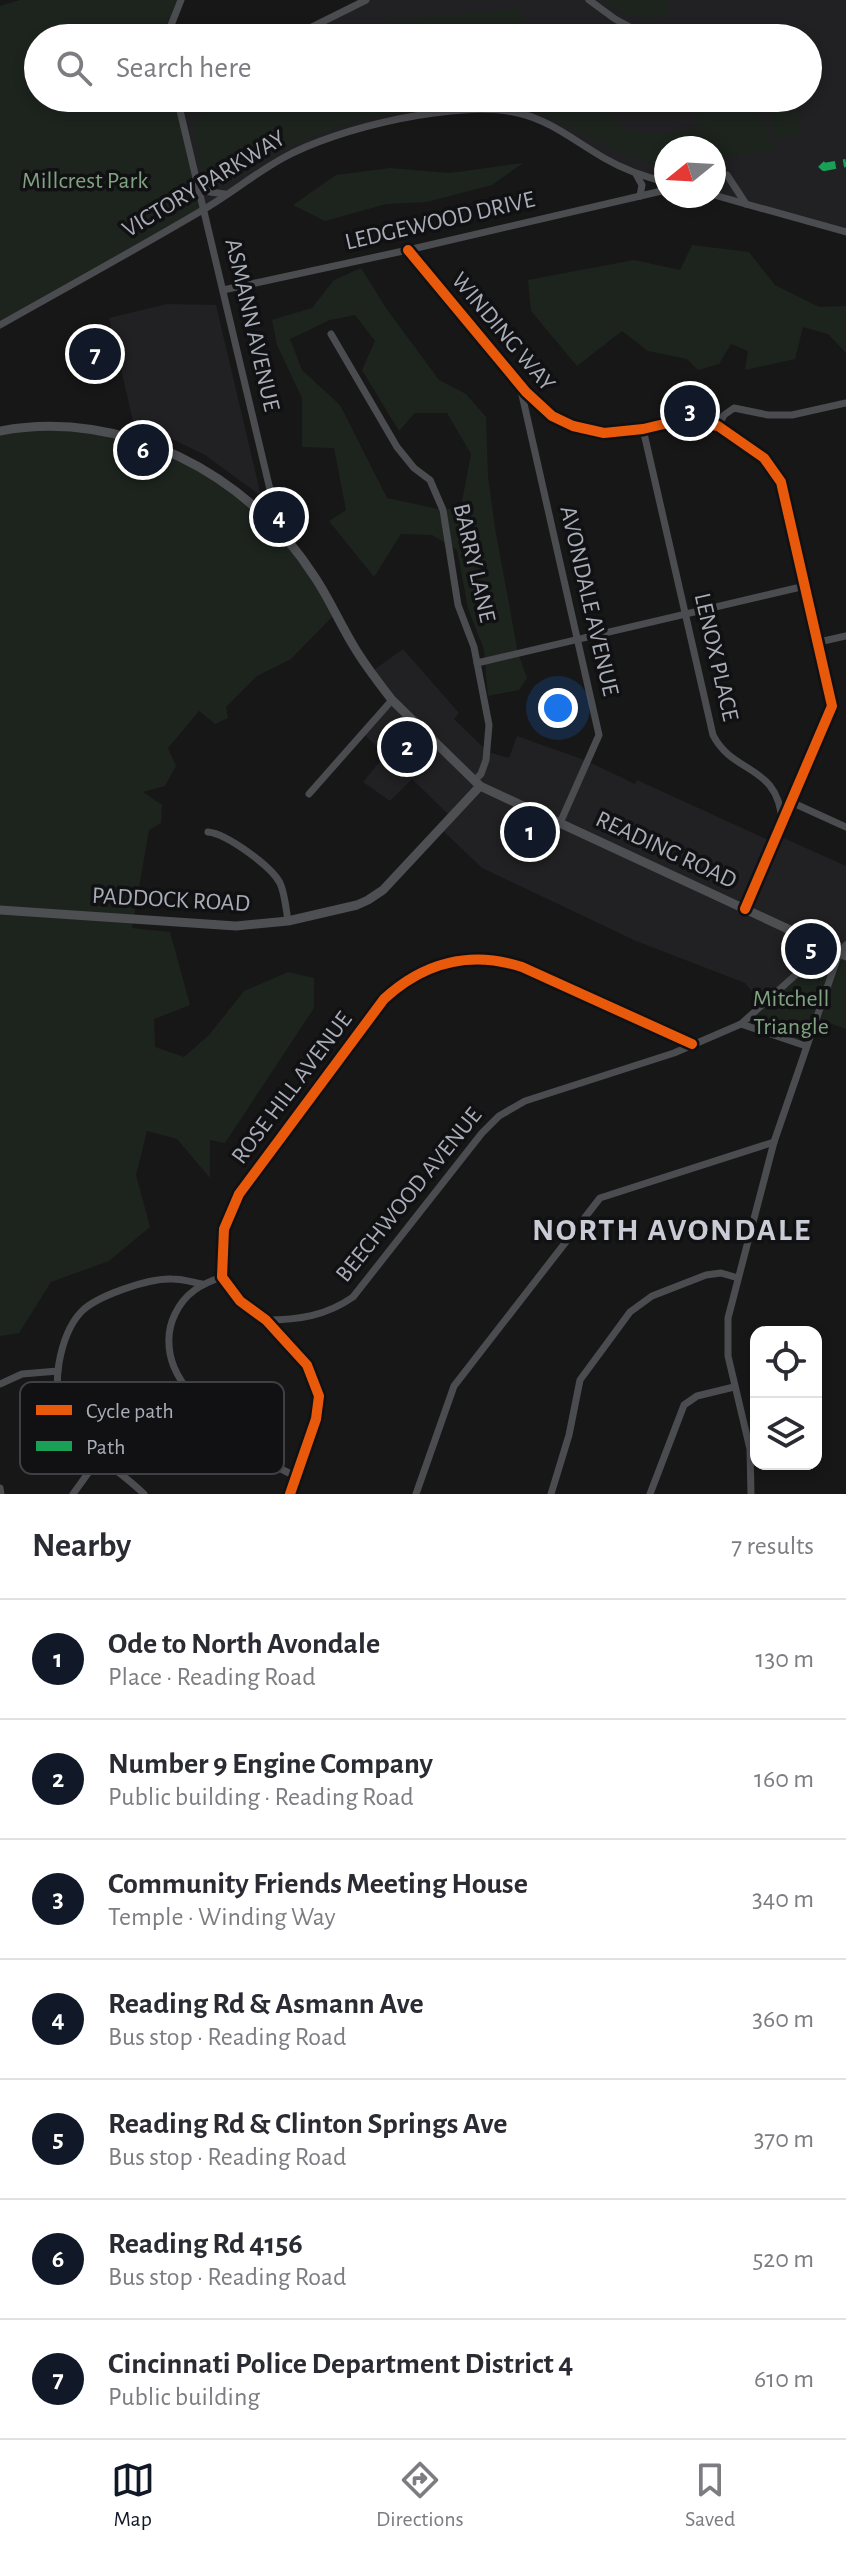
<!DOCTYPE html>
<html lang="en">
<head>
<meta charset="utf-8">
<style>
  body { margin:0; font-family:"Alegreya Sans",sans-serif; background:#f7f7f7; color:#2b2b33 }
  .controls { position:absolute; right:24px; bottom:24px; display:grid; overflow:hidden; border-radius:16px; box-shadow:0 4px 12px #0003 }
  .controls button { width:72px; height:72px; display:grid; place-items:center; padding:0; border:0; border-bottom:2px solid #e1e1e2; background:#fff; color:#2b2b33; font:40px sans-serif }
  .compass { position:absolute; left:654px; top:136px; width:72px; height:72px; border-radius:50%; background:#fff; box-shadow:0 4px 12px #0003; rotate:252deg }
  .you { position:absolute; left:558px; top:708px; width:28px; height:28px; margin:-20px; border:6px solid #fff; border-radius:50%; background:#1a73e8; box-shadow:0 0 0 12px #1a73e833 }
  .badge { display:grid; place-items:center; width:52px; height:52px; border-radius:50%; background:#111827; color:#fff; font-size:26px; font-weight:700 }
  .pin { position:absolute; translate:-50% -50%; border:4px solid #fff; box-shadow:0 2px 8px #0006 }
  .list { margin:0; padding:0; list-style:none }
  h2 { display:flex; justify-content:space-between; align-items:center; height:104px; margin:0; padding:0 32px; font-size:34px }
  h2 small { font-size:26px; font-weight:400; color:#7c7c81 }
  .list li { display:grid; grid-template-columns:52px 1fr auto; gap:24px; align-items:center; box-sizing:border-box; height:120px; padding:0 32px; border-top:2px solid #e1e1e2 }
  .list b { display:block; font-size:30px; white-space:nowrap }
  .list p { margin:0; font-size:26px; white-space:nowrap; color:#7c7c81 }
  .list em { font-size:26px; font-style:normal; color:#7c7c81 }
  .icon { flex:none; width:44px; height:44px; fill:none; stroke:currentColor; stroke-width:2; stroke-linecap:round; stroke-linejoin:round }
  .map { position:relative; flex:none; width:846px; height:1494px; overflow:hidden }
  .search { position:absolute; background:#fff; box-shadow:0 4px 12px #0003; left:24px; right:24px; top:24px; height:88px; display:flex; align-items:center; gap:20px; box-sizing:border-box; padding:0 28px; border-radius:44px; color:#7c7c81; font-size:30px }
  .sheet { height:944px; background:#fff }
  nav { display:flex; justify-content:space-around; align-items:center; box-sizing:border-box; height:112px; border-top:2px solid #e1e1e2; background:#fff; font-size:22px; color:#7c7c81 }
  nav a { display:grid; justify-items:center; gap:4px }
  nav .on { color:#111827 }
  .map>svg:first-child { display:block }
  .built { fill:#212123 }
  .green { fill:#1d241e; fill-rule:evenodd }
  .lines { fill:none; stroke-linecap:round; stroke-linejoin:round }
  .minor { stroke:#4b4c50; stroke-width:7 }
  .major { stroke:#4d4f52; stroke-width:9 }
  .quiet { stroke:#1a9f57; stroke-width:8; stroke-dasharray:16 8; stroke-linecap:butt }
  .cycleway-casing { stroke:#111113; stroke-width:15 }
  .cycleway { stroke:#e8590c; stroke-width:10 }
  .labels { text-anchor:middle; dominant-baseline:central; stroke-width:7; stroke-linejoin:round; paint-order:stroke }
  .park-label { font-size:24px; fill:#7fa381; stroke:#111113 }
  .street-label { font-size:24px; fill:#a8adb8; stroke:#111113 }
  .district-label { font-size:32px; font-weight:bold; letter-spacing:2px; fill:#c9ccd4; stroke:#111113 }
  .key { fill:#111113; stroke:#3e4045; stroke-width:2 }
  .key-label { font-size:22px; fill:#a8adb8 }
</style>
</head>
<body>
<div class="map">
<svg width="846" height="1494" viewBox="0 0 846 1494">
  <rect width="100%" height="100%" fill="#171717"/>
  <g class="built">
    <path d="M366 0H846V232L714 195V148H666V182L643 175 545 122 519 113H431L353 131 300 149 204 210 178 106 192 98H808V38H290Z"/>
    <path d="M167 304 216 305 261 496 205 455 164 435 134 425 109 318Z"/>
    <path d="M403 649 459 713 454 719 488 752 509 758 517 736 587 761 635 784 637 780 773 842 777 835 846 866V956L762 1004 745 983 636 941 482 868 440 828 450 816 412 779 390 801 363 782 385 755 363 733 392 700 371 672Z"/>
  </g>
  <g class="green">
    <path d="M20 0H181L166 38H38V98H177L204 210 0 325V6Z"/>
    <path d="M600 0H668L667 15C645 21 617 15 600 0Z"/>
    <path d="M520 8 525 22 522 25 493 28 490 26 487 29H456L452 32 424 35 421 33C413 38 395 40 387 36L385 24 388 21 416 18 420 21 422 18 451 14 454 17 457 14 486 11 489 14 492 11Z"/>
    <path d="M220 98H581L631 132 663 134 697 129 696 103 710 98H738L746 106 745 98H770L747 106 766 125 774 152 714 157V148H666V168L623 154 513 99 451 100 358 121 291 144 246 163 219 188 204 179 192 125Z"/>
    <path d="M797 104 794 110 800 121 798 135 776 140 769 112Z"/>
    <path d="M523 163 492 185 427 202 386 204 325 221 293 205 336 175 390 168 450 173Z"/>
    <path d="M692 245 749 252 775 285 819 307 846 306V353L828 334 803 327 795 359 745 370 748 351 731 344 719 364 698 370 687 359 648 351 622 331 577 366 531 311 528 280 634 260 680 270Z"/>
    <path d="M361 268 386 308 439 380 466 394 486 417 488 476 495 528 518 653 527 678 519 690 488 696 484 650 468 608 457 550 432 535 401 534 374 577 329 521 346 510 334 448 302 447V398L277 345 272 320 312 308 334 280ZM355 315 375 341 362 370 399 431 415 413H447L471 454 461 507 443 510 387 498 340 405 302 370 290 339 330 320Z"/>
    <path d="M25 428 107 433 173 453 268 518 336 613 291 659 257 676 226 707 228 718 215 724 199 711 168 748 176 766 165 786 143 792 162 805 161 823 149 830 132 928 170 932 190 1005 154 1019 155 1047 184 1057 209 1035 244 991 288 972 314 978V1008L225 1143 210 1140V1178L177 1139 147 1131 136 1175 150 1227 109 1261 51 1282 19 1333 0 1336V431Z"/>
    <path d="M839 953 846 956V1029L816 1018 806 1046 741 1024 810 962Z"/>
  </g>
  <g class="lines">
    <g class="minor">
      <path d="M589 0 615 19 641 33 690 38"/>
      <path d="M166 38 181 0"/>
      <path d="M290 38 366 0"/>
      <path d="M177 98 272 498V509L268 518"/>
      <path d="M178 106 192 98"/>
      <path d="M636 174 642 185 640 196"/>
      <path d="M727 175 746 204"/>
      <path d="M197 182 210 192 225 194"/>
      <path d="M714 195 846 232"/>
      <path d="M408 250 526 392 552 416 573 426 604 433 643 429 681 420 718 426 764 458 781 482 832 706 745 909"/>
      <path d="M223 290 408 250 666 190"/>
      <path d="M0 325C67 287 135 250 201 211 229 195 254 174 283 158 336 128 459 99 518 113 550 120 576 142 604 158 623 169 645 177 666 182"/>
      <path d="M331 334 397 447 414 468 430 480 443 510 458 605 474 647 489 725 486 760 481 774 475 780"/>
      <path d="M520 386 599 735 560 823"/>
      <path d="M718 426 724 415 734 408 768 415H792L846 403"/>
      <path d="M643 429 713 735C733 775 779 764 782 822"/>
      <path d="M819 642 846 636"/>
      <path d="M477 663 805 586"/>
      <path d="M309 794 392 700"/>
      <path d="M791 802 846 827"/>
      <path d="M208 832C227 834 271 866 280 883 285 894 286 909 288 921"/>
      <path d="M741 1024 810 962"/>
      <path d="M222 1277C201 1284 185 1293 175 1314 167 1330 167 1350 174 1367 189 1404 259 1462 296 1476"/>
      <path d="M266 1320C298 1320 326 1316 353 1297L482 1133 499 1116 525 1101 674 1053 741 1024 806 1046"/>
      <path d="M0 1384 22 1374 58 1371"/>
      <path d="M0 1488 1 1494"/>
      <path d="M73 1494 99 1458"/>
      <path d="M144 1494C118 1468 82 1451 65 1417 57 1401 56 1381 59 1363 62 1346 69 1325 81 1312 96 1296 149 1278 172 1279 182 1279 192 1282 202 1284"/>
      <path d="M290 1494 316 1419 319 1396 307 1365 266 1320 240 1301 222 1277 224 1229 239 1194 384 999C423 963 470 950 522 967L692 1044"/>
      <path d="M416 1494 454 1386 600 1198 774 1142"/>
      <path d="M551 1494 569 1435 580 1380 630 1312 652 1296 706 1275 721 1273 738 1278"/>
      <path d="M650 1494 684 1405 697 1396 734 1387"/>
      <path d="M751 1494 750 1449 728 1356V1318L774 1142 839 953 846 945"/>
    </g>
    <g class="major">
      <path d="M0 431C123 408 248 473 314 576 329 598 339 622 353 645 364 664 378 682 392 700L480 786 846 956"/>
      <path d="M0 910 236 926 288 921 357 905 368 900 383 890 480 786"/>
    </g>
    <path class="quiet" d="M821 164 824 167 846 163"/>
    <defs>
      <g id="cycleway">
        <path d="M408 250 526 392 552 416 573 426 604 433 643 429 681 420 718 426 764 458 781 482 832 706 745 909"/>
        <path d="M290 1494 316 1419 319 1396 307 1365 266 1320 240 1301 222 1277 224 1229 239 1194 384 999C423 963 470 950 522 967L692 1044"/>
      </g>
    </defs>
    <use href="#cycleway" class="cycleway-casing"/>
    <use href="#cycleway" class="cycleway"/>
  </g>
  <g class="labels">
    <g class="park-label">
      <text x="85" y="181">Millcrest Park</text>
      <text x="791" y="999">Mitchell<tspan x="791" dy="28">Triangle</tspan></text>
    </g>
    <g class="street-label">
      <text transform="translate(204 184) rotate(-31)">VICTORY PARKWAY</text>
      <text transform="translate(440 221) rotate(-13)">LEDGEWOOD DRIVE</text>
      <text transform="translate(252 325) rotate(77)">ASMANN AVENUE</text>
      <text transform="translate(503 332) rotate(50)">WINDING WAY</text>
      <text transform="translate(474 563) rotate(77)">BARRY LANE</text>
      <text transform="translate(589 601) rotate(77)">AVONDALE AVENUE</text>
      <text transform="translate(716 657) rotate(77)">LENOX PLACE</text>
      <text transform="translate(666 850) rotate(25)">READING ROAD</text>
      <text transform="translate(171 900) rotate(3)">PADDOCK ROAD</text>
      <text transform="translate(292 1088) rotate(-53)">ROSE HILL AVENUE</text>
      <text transform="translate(409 1195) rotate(-51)">BEECHWOOD AVENUE</text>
    </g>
    <g class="district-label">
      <text x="672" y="1230">NORTH AVONDALE</text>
    </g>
  </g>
  <rect x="20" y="1382" width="264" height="92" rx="12" class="key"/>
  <rect x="36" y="1405" width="36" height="10" fill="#e8590c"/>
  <rect x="36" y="1441" width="36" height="10" fill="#1a9f57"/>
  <g class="key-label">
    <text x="86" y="1418">Cycle path</text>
    <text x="86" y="1454">Path</text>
  </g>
</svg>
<div class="controls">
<button><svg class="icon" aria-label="locate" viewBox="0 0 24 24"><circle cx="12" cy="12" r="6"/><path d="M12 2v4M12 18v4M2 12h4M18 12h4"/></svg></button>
<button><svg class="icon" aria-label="layers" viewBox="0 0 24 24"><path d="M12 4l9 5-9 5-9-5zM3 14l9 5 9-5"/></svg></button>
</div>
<svg class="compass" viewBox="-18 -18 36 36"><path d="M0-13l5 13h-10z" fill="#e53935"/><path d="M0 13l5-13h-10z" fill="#7c7c81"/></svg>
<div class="you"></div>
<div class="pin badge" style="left:530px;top:832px">1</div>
<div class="pin badge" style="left:407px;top:747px">2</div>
<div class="pin badge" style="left:690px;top:411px">3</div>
<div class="pin badge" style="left:279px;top:517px">4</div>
<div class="pin badge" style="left:811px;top:949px">5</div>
<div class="pin badge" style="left:143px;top:450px">6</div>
<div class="pin badge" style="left:95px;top:354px">7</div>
<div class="search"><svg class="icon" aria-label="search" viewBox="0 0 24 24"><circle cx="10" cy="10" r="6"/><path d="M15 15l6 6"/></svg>Search here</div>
</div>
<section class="sheet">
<h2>Nearby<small>7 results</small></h2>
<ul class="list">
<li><span class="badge">1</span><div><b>Ode to North Avondale</b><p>Place · Reading Road</p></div><em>130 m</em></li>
<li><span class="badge">2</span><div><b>Number 9 Engine Company</b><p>Public building · Reading Road</p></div><em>160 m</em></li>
<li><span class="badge">3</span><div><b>Community Friends Meeting House</b><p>Temple · Winding Way</p></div><em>340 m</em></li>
<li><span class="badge">4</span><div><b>Reading Rd &amp; Asmann Ave</b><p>Bus stop · Reading Road</p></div><em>360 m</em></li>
<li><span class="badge">5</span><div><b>Reading Rd &amp; Clinton Springs Ave</b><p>Bus stop · Reading Road</p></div><em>370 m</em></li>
<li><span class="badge">6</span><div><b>Reading Rd 4156</b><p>Bus stop · Reading Road</p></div><em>520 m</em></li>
<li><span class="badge">7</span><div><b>Cincinnati Police Department District 4</b><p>Public building</p></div><em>610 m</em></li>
</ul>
</section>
<nav>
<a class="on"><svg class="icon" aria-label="map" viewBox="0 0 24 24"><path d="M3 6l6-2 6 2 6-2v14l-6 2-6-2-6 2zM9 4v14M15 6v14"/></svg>Map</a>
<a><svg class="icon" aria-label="directions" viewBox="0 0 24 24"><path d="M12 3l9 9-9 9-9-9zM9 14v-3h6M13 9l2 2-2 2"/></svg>Directions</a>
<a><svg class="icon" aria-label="saved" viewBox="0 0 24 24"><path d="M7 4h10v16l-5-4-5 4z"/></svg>Saved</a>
</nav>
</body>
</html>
